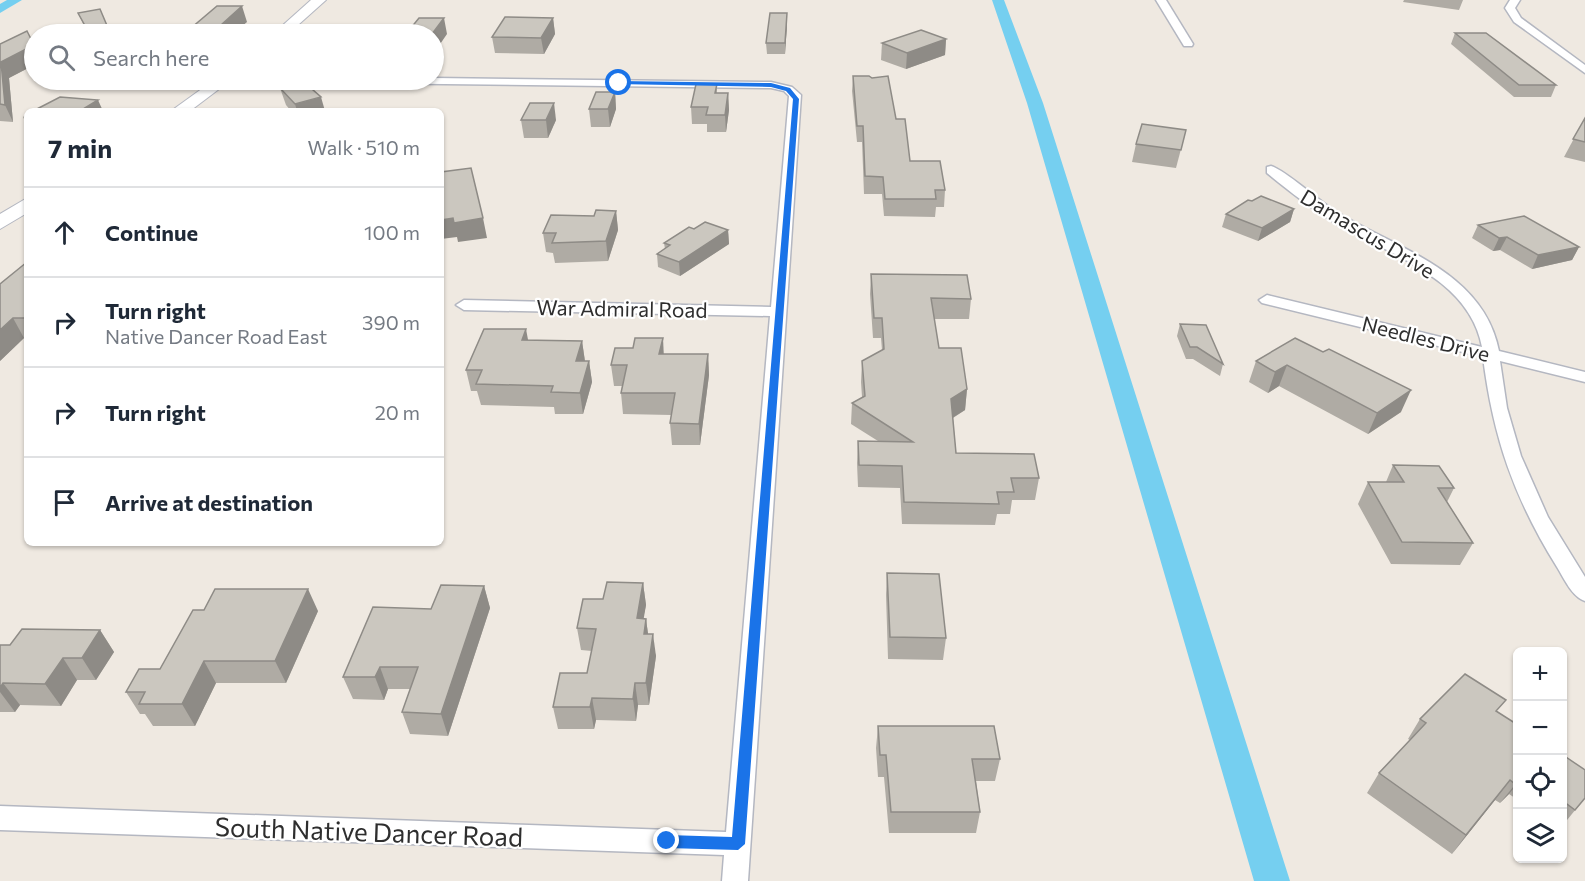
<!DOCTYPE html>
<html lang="en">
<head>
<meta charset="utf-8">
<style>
  body { margin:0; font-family:Commissioner,sans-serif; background:#f6f6f7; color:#1f2937 }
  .controls { position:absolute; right:18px; bottom:18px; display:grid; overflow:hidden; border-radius:9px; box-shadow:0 2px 4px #0004 }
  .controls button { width:54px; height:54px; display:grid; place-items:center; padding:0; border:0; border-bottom:2px solid #e0e1e3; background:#fff; color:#1f2937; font:30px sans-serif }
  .stop { position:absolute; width:18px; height:18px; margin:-14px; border:4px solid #1a73e8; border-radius:50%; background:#fff }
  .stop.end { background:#1a73e8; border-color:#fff; box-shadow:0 2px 6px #0008 }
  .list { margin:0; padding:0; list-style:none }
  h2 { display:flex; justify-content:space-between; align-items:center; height:78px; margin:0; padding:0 24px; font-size:26px }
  h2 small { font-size:20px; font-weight:400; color:#747a83 }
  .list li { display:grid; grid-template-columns:39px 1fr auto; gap:18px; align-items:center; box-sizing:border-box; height:90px; padding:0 24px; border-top:2px solid #e0e1e3 }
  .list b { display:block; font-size:22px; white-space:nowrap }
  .list p { margin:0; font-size:20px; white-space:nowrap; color:#747a83 }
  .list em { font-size:20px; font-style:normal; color:#747a83 }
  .icon { flex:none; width:33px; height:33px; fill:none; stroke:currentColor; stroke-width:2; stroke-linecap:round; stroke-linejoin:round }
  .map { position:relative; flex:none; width:1585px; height:881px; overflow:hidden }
  .search { position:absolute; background:#fff; box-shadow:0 2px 4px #0004; left:24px; top:24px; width:420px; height:66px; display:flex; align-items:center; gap:15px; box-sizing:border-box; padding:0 21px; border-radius:33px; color:#747a83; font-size:22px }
  .panel { position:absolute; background:#fff; box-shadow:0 2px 4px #0004; left:24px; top:108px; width:420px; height:438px; border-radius:9px }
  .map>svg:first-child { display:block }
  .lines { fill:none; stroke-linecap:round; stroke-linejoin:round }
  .canal { fill:#75cff0; fill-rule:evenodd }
  .lane-casing { stroke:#b4b7c1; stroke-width:3 }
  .street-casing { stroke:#b4b7c1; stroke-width:3 }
  .secondary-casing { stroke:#b4b7c1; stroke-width:2 }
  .lane { fill:#fff; fill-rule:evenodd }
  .street { fill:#fff; fill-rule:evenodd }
  .secondary { fill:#fff; fill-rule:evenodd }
  .wall { fill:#afaba4 }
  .shaded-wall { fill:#8e8b86 }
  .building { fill:#cbc7bf; stroke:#8e8b86; stroke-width:1.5 }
  .route { fill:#1a73e8 }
  .labels { text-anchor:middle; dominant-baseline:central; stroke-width:4.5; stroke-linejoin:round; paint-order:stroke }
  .street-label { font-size:21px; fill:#2e2e2e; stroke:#fff }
  .near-street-label { font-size:26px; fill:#2e2e2e; stroke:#fff }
</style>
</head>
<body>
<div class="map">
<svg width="1585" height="881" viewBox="0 0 1585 881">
  <rect width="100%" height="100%" fill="#efe9e1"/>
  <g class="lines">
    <g class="canal">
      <path d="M7 0H22L0 13V4Z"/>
      <path d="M992 0H1004L1043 103 1290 881H1254L1027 103Z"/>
    </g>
    <defs>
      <path id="lane" d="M290 25 292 26V27L260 29 249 34H243L259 27Z"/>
      <g id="street">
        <path d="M1156 0H1166L1193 44 1192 46H1184Z"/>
        <path d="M1510 0H1520L1515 8 1521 18 1585 65V73L1514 22 1505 8Z"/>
        <path d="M434 78 771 82 792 87 801 95 748 881H722L724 855 0 830V806L726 832 770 316 464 310 456 305 464 300 771 307 789 96 784 91 771 88 357 83 352 80Z"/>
        <path d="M113 80H130L125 83Z"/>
        <path d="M1271 166C1285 170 1319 201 1335 211 1396 249 1483 270 1499 351L1585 372V382L1500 361 1507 408 1521 456 1548 517 1585 577V601C1572 597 1564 578 1557 567 1514 498 1493 437 1483 357L1262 303 1259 300 1267 295 1482 347C1469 278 1390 255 1337 224 1312 209 1289 191 1267 173V167Z"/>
      </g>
      <g id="secondary">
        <path d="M311 0H326L288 34H273Z"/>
        <path d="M214 80H231L190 111H171Z"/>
        <path d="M27 198V213L0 229V214Z"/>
      </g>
    </defs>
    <use href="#lane" class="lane-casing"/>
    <use href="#street" class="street-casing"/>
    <use href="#secondary" class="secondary-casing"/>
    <use href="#lane" class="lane"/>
    <use href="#street" class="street"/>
    <use href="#secondary" class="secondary"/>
  </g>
  <g class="wall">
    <path d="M1404 0H1463L1459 10 1403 2Z"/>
    <path d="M100 9 110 34H88L78 13Z"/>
    <path d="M553 18 555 34 544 54 495 53 492 37Z"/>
    <path d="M787 24 785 54H767L766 43Z"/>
    <path d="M27 31 34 47V65L9 78 13 122 0 121V44Z"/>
    <path d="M1455 33 1556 85 1551 97H1514L1451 44Z"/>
    <path d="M946 39 945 55 906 69 881 60 882 43Z"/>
    <path d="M853 76 896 119 910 161 945 190 944 207H936L935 217 884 216 882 194H864L862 142H857L852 91Z"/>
    <path d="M717 84V93H728L729 110 726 132H707V124H692L691 107Z"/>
    <path d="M280 88 325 111H291L286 105Z"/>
    <path d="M615 92 616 109 610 127H591L589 109Z"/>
    <path d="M27 114V125L23 117Z"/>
    <path d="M1585 118V162L1564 157Z"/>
    <path d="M521 120H556L548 138H524Z"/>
    <path d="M1186 130 1176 168 1132 162 1136 144Z"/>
    <path d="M1294 209 1290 222 1258 241 1222 227 1226 214Z"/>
    <path d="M616 211 618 230 608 261 555 263 553 253 546 252 543 233 594 216Z"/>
    <path d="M1478 225 1579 247 1572 260 1532 269 1500 250 1493 251 1472 238Z"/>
    <path d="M694 229 728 230 729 244 680 276 658 267 657 254 665 249 664 243Z"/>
    <path d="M27 262V338H24L0 361Z"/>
    <path d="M871 274 971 299 969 319H934L939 348 967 389 965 410 953 418 956 453 1039 478 1035 500H1012L1010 514H997L995 525 902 524 900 488 858 487 857 463 858 441H878L851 424 852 403 862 397 861 382 862 361 882 350 881 338H873L870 294Z"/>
    <path d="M1180 324 1223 364 1220 376 1193 359H1186L1177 336Z"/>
    <path d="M528 340 582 341 585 361H589L592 382 583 414H555L554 407 481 405 477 391H471L466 370Z"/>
    <path d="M1323 352 1401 412 1368 434 1279 386 1268 393 1249 382 1256 361Z"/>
    <path d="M664 354H708L709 375 700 445H672L670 423 671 415 623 414 621 393 622 386H614L611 365Z"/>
    <path d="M1393 465 1454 488 1447 502 1473 543 1460 565 1391 564 1358 504 1368 482H1386Z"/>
    <path d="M887 573 946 638 943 660 888 659 886 595Z"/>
    <path d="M643 583 646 605 643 619H646L648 634 656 656 649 705H638L636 721 596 720 594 729H558L553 707 587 673 592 651 581 650 577 628 603 599Z"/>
    <path d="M484 586 490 608 448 736 410 734 402 712 410 689H388L384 700 353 699 343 677 431 609Z"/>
    <path d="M318 611 286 683H216L195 726H153L145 714H140L126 692 160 669Z"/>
    <path d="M100 630 114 652 96 680H77L61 706 20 705 15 712H0V645H10Z"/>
    <path d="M1498 713 1518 725V800L1509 794 1500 803 1495 800 1452 854 1367 793 1379 773 1410 740 1408 739 1420 719Z"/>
    <path d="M878 726 1000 759 995 781H976L980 812 976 833H889L884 777H878L876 748Z"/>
    <path d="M1563 755 1585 798 1563 825Z"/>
  </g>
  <g class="shaded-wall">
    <path d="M242 6 247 22 233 34H211Z"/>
    <path d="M787 13V24L785 54V43Z"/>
    <path d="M444 18 447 34 434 53V34H432Z"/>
    <path d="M553 18 555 34 544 54 541 38Z"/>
    <path d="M108 28 110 34H90L88 31Z"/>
    <path d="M946 39 945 55 906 69 907 53Z"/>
    <path d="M34 45V65L9 78 13 122 5 105 1 62Z"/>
    <path d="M615 92 616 109 610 127 608 109Z"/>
    <path d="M728 93 729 110 726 132 725 115Z"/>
    <path d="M321 97 325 111H297L295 104Z"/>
    <path d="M98 100 103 111H80Z"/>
    <path d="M554 103 556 120 548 138 546 120Z"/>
    <path d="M1294 209 1290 222 1258 241 1262 228Z"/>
    <path d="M616 211 618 230 608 261 606 241Z"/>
    <path d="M453 218H483L487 238 458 242 457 237 441 239V220Z"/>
    <path d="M728 230 729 244 680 276 679 262Z"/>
    <path d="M1507 237 1500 250 1493 251 1499 238Z"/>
    <path d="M1579 247 1572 260 1532 269 1538 255Z"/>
    <path d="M13 318 24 338 0 361V330Z"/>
    <path d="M526 329 530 350 522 340Z"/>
    <path d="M663 338 664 359 659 354Z"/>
    <path d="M582 341 585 362 576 361Z"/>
    <path d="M708 354 709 375 700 445 699 424Z"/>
    <path d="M589 361 592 382 583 414 580 393Z"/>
    <path d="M1287 365 1279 386 1268 393 1275 372Z"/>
    <path d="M967 389 965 410 949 420 951 399Z"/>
    <path d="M1411 390 1401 412 1368 434 1377 413Z"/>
    <path d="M643 583 646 605 640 640 637 618Z"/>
    <path d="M484 586 490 608 448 736 441 714Z"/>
    <path d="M308 589 318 611 286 683 275 661Z"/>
    <path d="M646 619 649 641 644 634Z"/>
    <path d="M100 630 114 652 96 680 82 658Z"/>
    <path d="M653 634 656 656 649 705 646 683Z"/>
    <path d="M63 658 77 680 61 706 45 684Z"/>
    <path d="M204 661 216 683 195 726 182 704Z"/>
    <path d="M380 667 388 689 384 700 375 677Z"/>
    <path d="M3 683 20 705 15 712 0 692V688Z"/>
    <path d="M635 683 638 705 636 721 633 699Z"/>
    <path d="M592 698 596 720 594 729 590 707Z"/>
    <path d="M1510 780 1495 800 1452 854 1466 835Z"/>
    <path d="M1518 781V783L1509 794 1500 803Z"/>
  </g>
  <g class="building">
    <path d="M217 6H242L211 34H184Z"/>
    <path d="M100 9 108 28 88 31 78 13Z"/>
    <path d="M770 13H787L785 43H766Z"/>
    <path d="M505 17 553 18 541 38 492 37Z"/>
    <path d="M419 18H444L432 34H406Z"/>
    <path d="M921 30 946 39 907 53 882 43Z"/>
    <path d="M27 31 34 45 1 62 5 105 0 104V44Z"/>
    <path d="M1455 33H1486L1556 85H1519Z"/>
    <path d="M853 76H869L872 78 888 76 896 119H905L910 161H940L945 190H935L936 199H885L883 177 865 176 863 126H857Z"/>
    <path d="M305 83 321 97 295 104 280 88Z"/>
    <path d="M696 84H717L715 93H728L725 115H706L708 107H691Z"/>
    <path d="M596 92H615L608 109H589Z"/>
    <path d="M60 97 98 100 80 111H33Z"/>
    <path d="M530 103H554L546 120H521Z"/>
    <path d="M1585 118V142L1573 139Z"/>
    <path d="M1142 124 1186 130 1181 150 1136 144Z"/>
    <path d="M471 168 483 218 454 223 453 218 441 220V172Z"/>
    <path d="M1261 196 1294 209 1262 228 1226 214 1248 200 1252 201Z"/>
    <path d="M596 210 616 211 606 241 552 243 556 233H543L551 215 594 216Z"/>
    <path d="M1524 216 1579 247 1538 255 1507 237 1499 238 1478 225Z"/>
    <path d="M705 222 728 230 679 262 657 254 670 245 664 243 689 227 694 229Z"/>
    <path d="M27 262V318H13L0 330V284Z"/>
    <path d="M871 274 967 275 971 299 931 298 939 348H961L967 389 951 399 956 453 1034 454 1039 478H1011L1014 492H997L999 504 904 502 902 466 859 465 858 441 913 442 852 403 865 396 862 361 884 349 882 318H874Z"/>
    <path d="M1180 324 1206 325 1223 364 1197 347H1190Z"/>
    <path d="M484 329H526L522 340 582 341 576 361H589L580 393 551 392 553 386 476 384 482 370H466Z"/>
    <path d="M635 338H663L659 354H708L699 424 670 423 675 393H621L627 365H611L615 348H633Z"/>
    <path d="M1295 338 1323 352 1329 349 1411 390 1377 413 1287 365 1275 372 1256 361Z"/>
    <path d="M1393 465 1439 466 1454 488H1438L1473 543 1402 542 1368 482H1404Z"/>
    <path d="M887 573 939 574 946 638 890 637Z"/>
    <path d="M607 582 643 583 637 618 646 619 644 634H653L646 683H635L633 699 592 698 590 707H553L560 673H587L596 629 577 628 583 599H603Z"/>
    <path d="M441 585 484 586 441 714 402 712 418 667H380L375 677H343L373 607 431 609Z"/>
    <path d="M215 589H308L275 661H204L182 704H139L145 692H126L139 669H160L193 610H204Z"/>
    <path d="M22 629 100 630 82 658H63L45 684 3 683 0 688V645H10Z"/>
    <path d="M1465 674 1506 700 1496 711 1518 725V781L1515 784 1510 780 1466 835 1379 773 1426 723 1420 719Z"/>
    <path d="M878 726H994L1000 759H972L980 812H891L886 755H880Z"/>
    <path d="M1563 755 1585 770V798L1575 810 1563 801Z"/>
  </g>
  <path class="route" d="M619 81 771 83 790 88 799 99 745 844 738 850 667 848 660 841 667 835 732 837 793 99 786 91 771 87 616 84Z"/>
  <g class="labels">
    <g class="street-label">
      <text transform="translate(1368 233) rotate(31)">Damascus Drive</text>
      <text transform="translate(622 308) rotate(1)">War Admiral Road</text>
      <text transform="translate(1426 338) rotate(14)">Needles Drive</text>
    </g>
    <g class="near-street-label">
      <text transform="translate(369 831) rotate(2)">South Native Dancer Road</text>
    </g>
  </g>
</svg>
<div class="controls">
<button>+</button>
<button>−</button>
<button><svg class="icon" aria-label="locate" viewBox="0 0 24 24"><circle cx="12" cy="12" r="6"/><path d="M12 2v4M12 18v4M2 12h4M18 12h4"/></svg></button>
<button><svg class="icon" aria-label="layers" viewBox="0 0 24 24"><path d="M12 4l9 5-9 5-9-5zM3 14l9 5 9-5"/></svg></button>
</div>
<div class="stop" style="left:619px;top:83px"></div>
<div class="stop end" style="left:667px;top:841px"></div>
<div class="search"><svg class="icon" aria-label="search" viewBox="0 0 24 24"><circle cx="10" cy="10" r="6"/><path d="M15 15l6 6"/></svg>Search here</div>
<section class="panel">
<h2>7 min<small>Walk · 510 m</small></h2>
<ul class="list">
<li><svg class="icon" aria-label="ahead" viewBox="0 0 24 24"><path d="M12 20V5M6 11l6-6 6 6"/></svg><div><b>Continue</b></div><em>100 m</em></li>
<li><svg class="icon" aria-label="right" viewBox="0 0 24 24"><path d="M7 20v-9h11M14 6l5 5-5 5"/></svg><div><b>Turn right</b><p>Native Dancer Road East</p></div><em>390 m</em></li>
<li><svg class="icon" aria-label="right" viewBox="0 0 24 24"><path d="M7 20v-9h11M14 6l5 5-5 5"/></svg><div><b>Turn right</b></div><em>20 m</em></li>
<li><svg class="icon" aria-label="arrive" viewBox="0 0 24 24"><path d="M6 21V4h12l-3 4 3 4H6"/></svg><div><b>Arrive at destination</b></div></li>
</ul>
</section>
</div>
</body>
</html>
